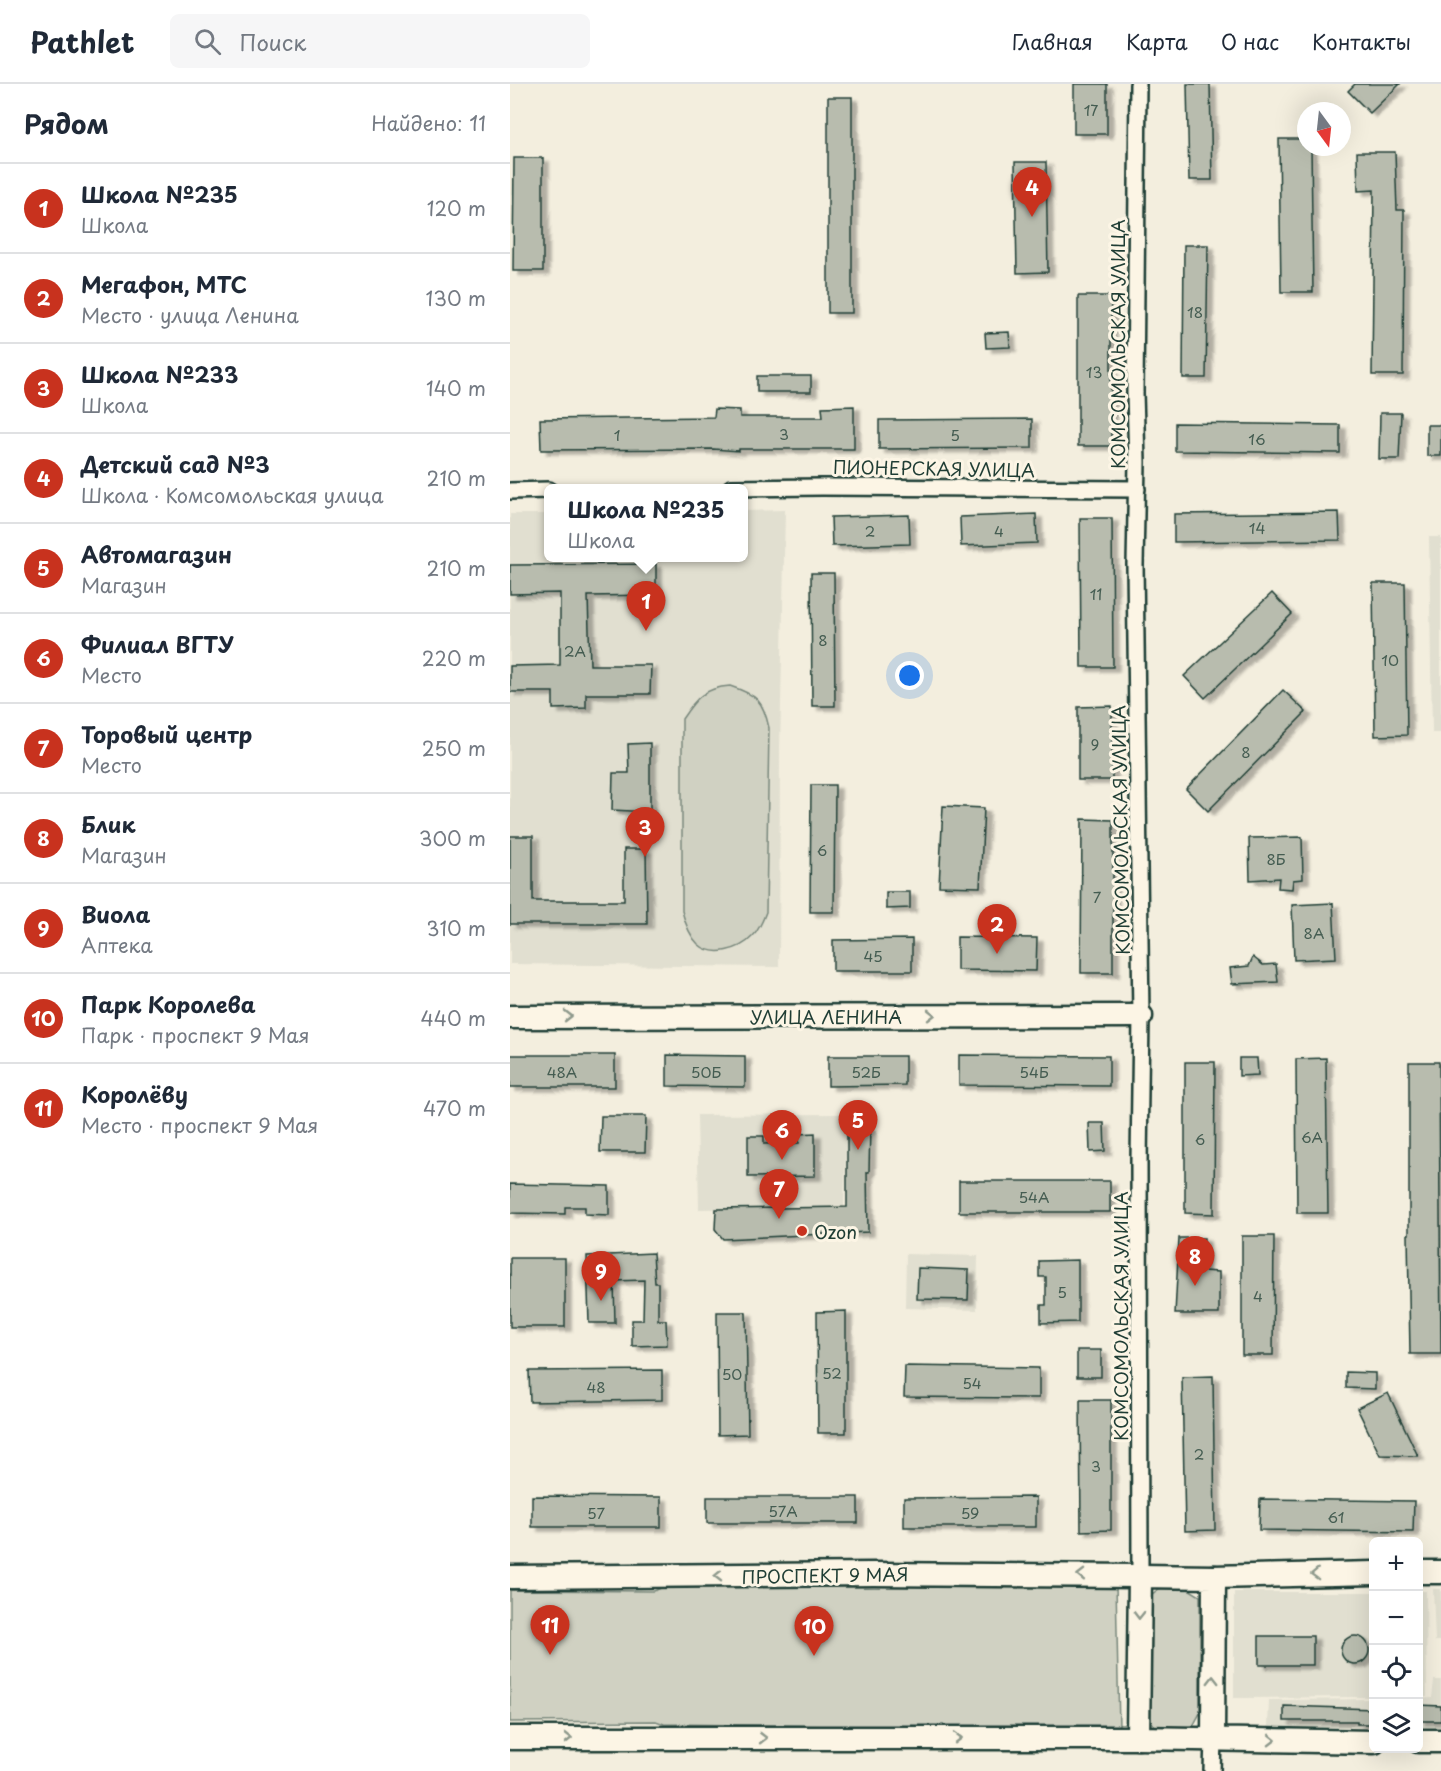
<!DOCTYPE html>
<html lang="ru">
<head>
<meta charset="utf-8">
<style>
  body { margin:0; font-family:"Playpen Sans",sans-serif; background:#f6f6f7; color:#1f2937 }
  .controls { position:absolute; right:18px; bottom:18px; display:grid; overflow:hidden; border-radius:9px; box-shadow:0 6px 24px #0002 }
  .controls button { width:54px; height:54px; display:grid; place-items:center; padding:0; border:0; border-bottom:2px solid #e0e1e3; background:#fff; color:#1f2937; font:30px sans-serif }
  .compass { position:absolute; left:787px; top:18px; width:54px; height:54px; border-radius:50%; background:#fff; box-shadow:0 6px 24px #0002; rotate:165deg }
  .you { position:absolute; left:400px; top:592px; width:21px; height:21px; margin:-15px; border:4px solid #fff; border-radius:50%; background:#1a73e8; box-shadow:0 0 0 9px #1a73e833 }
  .badge { display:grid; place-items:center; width:39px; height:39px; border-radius:50%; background:#c8321e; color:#fff; font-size:20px; font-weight:700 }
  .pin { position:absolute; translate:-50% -50px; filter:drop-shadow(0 2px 3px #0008) }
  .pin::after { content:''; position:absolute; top:32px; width:21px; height:18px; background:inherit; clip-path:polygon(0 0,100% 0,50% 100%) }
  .popup { position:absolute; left:34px; top:400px; width:204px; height:78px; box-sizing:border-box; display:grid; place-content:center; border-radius:9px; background:#fff; filter:drop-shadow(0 2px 4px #0005); font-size:20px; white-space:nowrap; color:#747a83 }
  .popup b { font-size:22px; color:#1f2937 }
  .popup::after { content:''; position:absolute; left:50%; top:100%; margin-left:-12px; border:12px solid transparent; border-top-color:#fff }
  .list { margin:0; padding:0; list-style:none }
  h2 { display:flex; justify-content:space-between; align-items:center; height:78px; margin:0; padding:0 24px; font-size:26px }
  h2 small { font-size:20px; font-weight:400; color:#747a83 }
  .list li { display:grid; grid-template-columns:39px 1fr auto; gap:18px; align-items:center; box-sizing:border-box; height:90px; padding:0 24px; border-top:2px solid #e0e1e3 }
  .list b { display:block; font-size:22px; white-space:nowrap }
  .list p { margin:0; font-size:20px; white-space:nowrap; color:#747a83 }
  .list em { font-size:20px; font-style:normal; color:#747a83 }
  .icon { flex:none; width:33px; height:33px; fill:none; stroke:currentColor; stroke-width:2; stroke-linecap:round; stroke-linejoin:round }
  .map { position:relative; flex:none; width:931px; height:1687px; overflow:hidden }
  header { display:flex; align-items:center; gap:36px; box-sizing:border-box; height:84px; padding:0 30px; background:#fff; border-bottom:2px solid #e0e1e3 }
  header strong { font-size:28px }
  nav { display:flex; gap:33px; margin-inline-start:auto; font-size:21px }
  .search { width:420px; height:54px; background:#f6f6f7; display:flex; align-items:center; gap:15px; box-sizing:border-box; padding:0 21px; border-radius:9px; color:#747a83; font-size:22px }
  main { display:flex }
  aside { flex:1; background:#fff }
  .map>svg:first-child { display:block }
  .built { fill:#e1dfd0 }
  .green { fill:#d0d1c2; stroke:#78877b; stroke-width:1.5 }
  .building { fill:#b8bcae; stroke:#1f3d34; stroke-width:1.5; filter:url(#shadow) }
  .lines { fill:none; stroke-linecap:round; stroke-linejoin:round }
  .street-casing { stroke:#1f3d34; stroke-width:20 }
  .secondary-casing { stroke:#1f3d34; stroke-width:27 }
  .street { stroke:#fcf5e5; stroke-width:15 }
  .secondary { stroke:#fcf5e5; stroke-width:22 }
  .oneway { stroke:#8e998c }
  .poi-dot { fill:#c8321e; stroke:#fcf5e5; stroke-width:2 }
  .labels { text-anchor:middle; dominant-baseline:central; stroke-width:6; stroke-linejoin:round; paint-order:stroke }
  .number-label { font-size:15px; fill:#455d52 }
  .street-label { font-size:18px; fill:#1f3d34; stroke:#fcf5e5 }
  .poi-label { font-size:18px; fill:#1f3d34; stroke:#fcf5e5; text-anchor:start }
</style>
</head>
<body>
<header>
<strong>Pathlet</strong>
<div class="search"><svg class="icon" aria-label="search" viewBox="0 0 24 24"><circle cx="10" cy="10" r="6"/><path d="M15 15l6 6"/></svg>Поиск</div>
<nav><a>Главная</a><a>Карта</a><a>О нас</a><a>Контакты</a></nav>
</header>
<main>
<aside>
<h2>Рядом<small>Найдено: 11</small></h2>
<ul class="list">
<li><span class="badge">1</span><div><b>Школа №235</b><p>Школа</p></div><em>120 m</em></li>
<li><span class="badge">2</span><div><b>Мегафон, МТС</b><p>Место · улица Ленина</p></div><em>130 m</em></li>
<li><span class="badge">3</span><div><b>Школа №233</b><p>Школа</p></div><em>140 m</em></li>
<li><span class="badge">4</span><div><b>Детский сад №3</b><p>Школа · Комсомольская улица</p></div><em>210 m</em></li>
<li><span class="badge">5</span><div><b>Автомагазин</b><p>Магазин</p></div><em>210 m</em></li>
<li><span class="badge">6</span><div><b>Филиал ВГТУ</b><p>Место</p></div><em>220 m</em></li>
<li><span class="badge">7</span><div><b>Торовый центр</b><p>Место</p></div><em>250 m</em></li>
<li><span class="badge">8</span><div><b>Блик</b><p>Магазин</p></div><em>300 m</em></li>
<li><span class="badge">9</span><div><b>Виола</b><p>Аптека</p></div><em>310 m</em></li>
<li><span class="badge">10</span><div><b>Парк Королева</b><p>Парк · проспект 9 Мая</p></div><em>440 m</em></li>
<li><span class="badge">11</span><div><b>Королёву</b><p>Место · проспект 9 Мая</p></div><em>470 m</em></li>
</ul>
</aside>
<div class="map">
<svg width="931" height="1687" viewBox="0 0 931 1687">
  <defs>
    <filter id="shadow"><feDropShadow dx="6" dy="4" stdDeviation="1.5" flood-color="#0004"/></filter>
  </defs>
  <rect width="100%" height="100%" fill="#f3eede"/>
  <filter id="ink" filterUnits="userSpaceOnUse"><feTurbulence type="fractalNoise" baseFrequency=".0167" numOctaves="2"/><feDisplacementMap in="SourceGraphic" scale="12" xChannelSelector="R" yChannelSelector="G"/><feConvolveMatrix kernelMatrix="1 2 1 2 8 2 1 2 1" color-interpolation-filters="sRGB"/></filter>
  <g filter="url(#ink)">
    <g class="built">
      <path d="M275 426 270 667 269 883 0 880V430H38L39 474H234V427Z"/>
      <path d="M919 453H931V649H922Z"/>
      <path d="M335 1030 337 1043 334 1123 189 1125 187 1031Z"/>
      <path d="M396 1170 468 1172 467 1226 395 1224Z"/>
      <path d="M923 1505H931V1557H925Z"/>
      <path d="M909 1507H916L917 1613H909Z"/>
      <path d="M724 1508H863V1613L724 1614Z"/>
      <path d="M924 1596H931V1643H909L908 1615 922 1614Z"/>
      <path d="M863 1615V1643H758L759 1616Z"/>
    </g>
    <g class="green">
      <path d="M220 602C247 611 253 616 259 644L256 828C253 836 249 846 243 852 230 866 203 874 188 860 179 851 175 839 172 827V635C186 614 194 604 220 602Z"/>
      <path d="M606 1499 609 1645 154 1640 146 1637 0 1638V1506L144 1507 156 1502Z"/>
      <path d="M660 1502 677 1504 690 1512V1629L683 1642 669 1645 645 1644 638 1629V1513L649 1505Z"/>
    </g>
    <g class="building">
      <rect x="564" y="0" width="33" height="50"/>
      <path d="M677 0H700L702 96H679Z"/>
      <path d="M845 0H890L860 29 838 7Z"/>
      <rect x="318" y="13" width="24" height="216"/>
      <path d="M769 55H796V63H801L803 208H771Z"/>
      <path d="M847 68H885L887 126H894L893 291H862L864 106 848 107Z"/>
      <path d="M4 74H33V187H3Z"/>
      <path d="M505 78H536L538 188 507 189Z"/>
      <path d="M674 161H698L696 294H673Z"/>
      <rect x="568" y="212" width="33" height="150"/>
      <path d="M499 248 500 263 476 264 475 249Z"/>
      <rect x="247" y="292" width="54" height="16"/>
      <path d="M344 322V365H229V367L203 365 31 366 30 335 204 333 205 325 230 326V333H313L312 323Z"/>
      <path d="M870 329H891L889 375H869Z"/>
      <path d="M522 335V364L369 365V336Z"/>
      <path d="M665 339 830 341V369L665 367Z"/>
      <rect x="917" y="341" width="14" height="31"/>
      <path d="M829 428 830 456 664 458V430Z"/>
      <path d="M526 430 527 459 451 462 450 433Z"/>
      <path d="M399 431 400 460 322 462 321 433Z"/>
      <path d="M570 434H602L603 583H571Z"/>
      <path d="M146 480V511L78 512 80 581H141L140 610H76V624L43 625V608H0V582L50 581V509L0 510V481Z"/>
      <path d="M301 489H324L325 622H302Z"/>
      <path d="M863 499H895L897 651 865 652Z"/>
      <path d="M762 509 782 530 695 614 674 592Z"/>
      <path d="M773 606 796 628 698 727 676 705Z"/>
      <path d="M602 622V696H568V623Z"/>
      <path d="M140 659V728L102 726 103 689H119L118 660Z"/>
      <path d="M301 701H325L324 828H300Z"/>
      <path d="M433 722 474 724 470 803 429 802Z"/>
      <path d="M572 735 603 736V889H571Z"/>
      <path d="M0 752H23V817H114V765H136L137 840H0Z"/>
      <path d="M792 753 793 795 783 796 782 805 768 804 769 794 740 796 739 754Z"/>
      <path d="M376 808H400V824L376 825Z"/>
      <path d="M823 819 826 874 784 876 782 821Z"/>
      <path d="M447 853 527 854 526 887 447 886Z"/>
      <path d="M402 855V887H323V856Z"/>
      <path d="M743 873 753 881 766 880 768 898 722 900 720 884 739 882Z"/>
      <rect x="0" y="971" width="105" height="32"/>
      <path d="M157 971 235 972V1003L157 1002Z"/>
      <path d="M449 971 599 972V1002L449 1001Z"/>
      <path d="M318 972H395V1001L318 1002Z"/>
      <path d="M729 974H747L748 991 729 992Z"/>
      <path d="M816 974 818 1129H787L786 975Z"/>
      <path d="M675 978H705L704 1130 675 1129Z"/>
      <path d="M899 978H929L931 1270H900L898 1150H899Z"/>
      <path d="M91 1032H136L135 1068H90Z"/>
      <path d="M579 1039H594L595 1067 580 1068Z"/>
      <path d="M337 1043H360L359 1088H357L358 1148 213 1155 205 1145 206 1125 337 1123Z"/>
      <path d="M305 1049V1092L238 1093V1052H254V1060L289 1059 288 1050Z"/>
      <rect x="449" y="1097" width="151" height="31"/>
      <path d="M0 1100 99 1102V1131L75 1130V1123H55V1130L0 1129Z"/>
      <path d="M732 1152H764L763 1271H732Z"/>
      <path d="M669 1154H694L693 1187 709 1188V1230H665Z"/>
      <path d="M143 1169 145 1199H148V1236H156L157 1261 122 1262V1236H133L134 1196 104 1197 105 1239H79L77 1172Z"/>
      <rect x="0" y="1174" width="55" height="69"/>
      <path d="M568 1176V1238L531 1239V1221H536V1193H529V1177Z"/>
      <path d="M408 1184 459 1186 458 1216 407 1215Z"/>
      <path d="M336 1227V1349H308L307 1228Z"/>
      <path d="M207 1228H236L238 1350 208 1351Z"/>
      <rect x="567" y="1266" width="24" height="27"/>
      <path d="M395 1282 529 1284V1314L394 1313Z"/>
      <path d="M152 1286V1316L20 1318 19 1287Z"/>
      <path d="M836 1288 865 1289V1305L836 1304Z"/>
      <path d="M703 1292 705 1446 675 1447 672 1293Z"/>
      <path d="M878 1309 908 1372 870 1371 847 1324Z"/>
      <path d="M570 1316H601V1446L571 1447Z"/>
      <path d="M22 1412 151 1413V1443H22Z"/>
      <rect x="197" y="1413" width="151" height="26"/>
      <path d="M526 1413V1443H394V1414Z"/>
      <path d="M750 1415 904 1417 903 1448 749 1446Z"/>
      <circle cx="845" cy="1566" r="14"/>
      <rect x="749" y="1552" width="54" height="29"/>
      <path d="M909 1621 931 1622V1637H909Z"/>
      <path d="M774 1622 864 1625V1640H847V1637H774Z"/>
    </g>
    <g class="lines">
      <defs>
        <g id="street">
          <path d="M628 0 625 309 627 378 625 481 631 932 629 1078 630 1492"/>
          <path d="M221 404 312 403 627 405"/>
          <path d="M0 407 39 406"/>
          <path d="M702 1687 703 1655"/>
        </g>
        <g id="secondary">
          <path d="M0 933 631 932"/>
          <path d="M908 1488H931"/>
          <path d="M0 1493 364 1490 630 1492"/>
          <path d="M704 1493 864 1489"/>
          <path d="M0 1654H628"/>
          <path d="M703 1655 704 1493 630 1492 628 1654 864 1658"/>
          <path d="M908 1657H931"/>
        </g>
      </defs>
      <use href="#street" class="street-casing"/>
      <use href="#secondary" class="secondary-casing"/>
      <use href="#street" class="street"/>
      <use href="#secondary" class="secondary"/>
    </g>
    <defs><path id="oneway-chevron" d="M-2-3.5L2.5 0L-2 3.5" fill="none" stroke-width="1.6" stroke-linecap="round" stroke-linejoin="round" transform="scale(1.5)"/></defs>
    <g class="oneway">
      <use href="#oneway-chevron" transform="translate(421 931)"/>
      <use href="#oneway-chevron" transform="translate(58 932)"/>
      <use href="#oneway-chevron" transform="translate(805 1490) rotate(178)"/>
      <use href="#oneway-chevron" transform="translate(571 1491) rotate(-179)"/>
      <use href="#oneway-chevron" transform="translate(208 1492) rotate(179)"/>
      <use href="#oneway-chevron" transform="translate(629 1531) rotate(91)"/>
      <use href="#oneway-chevron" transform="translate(703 1596) rotate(-90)"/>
      <use href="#oneway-chevron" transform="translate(58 1654)"/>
      <use href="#oneway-chevron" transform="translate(253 1654)"/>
      <use href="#oneway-chevron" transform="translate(448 1654)"/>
      <use href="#oneway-chevron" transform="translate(762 1656) rotate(1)"/>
    </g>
  </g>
  <circle class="poi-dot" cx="292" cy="1147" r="6"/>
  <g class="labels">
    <g class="number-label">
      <text x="581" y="25">17</text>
      <text x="685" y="227">18</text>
      <text x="584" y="287">13</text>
      <text x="274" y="349">3</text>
      <text x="107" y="350">1</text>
      <text x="445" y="350">5</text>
      <text x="747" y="354">16</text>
      <text x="747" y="443">14</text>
      <text x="360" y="446">2</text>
      <text x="489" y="446">4</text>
      <text x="586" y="509">11</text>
      <text x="313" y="555">8</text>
      <text x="65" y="566">2А</text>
      <text x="880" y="575">10</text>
      <text x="585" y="659">9</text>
      <text x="736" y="667">8</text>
      <text x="312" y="765">6</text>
      <text x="766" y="774">8Б</text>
      <text x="587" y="812">7</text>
      <text x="804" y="848">8А</text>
      <text x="363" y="871">45</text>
      <text x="52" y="987">48А</text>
      <text x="196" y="987">50Б</text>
      <text x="356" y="987">52Б</text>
      <text x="524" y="987">54Б</text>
      <text x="802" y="1052">6А</text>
      <text x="690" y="1054">6</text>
      <text x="524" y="1112">54А</text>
      <text x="552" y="1207">5</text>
      <text x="748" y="1211">4</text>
      <text x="322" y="1288">52</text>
      <text x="222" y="1289">50</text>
      <text x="462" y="1298">54</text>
      <text x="86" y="1302">48</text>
      <text x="689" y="1369">2</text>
      <text x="586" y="1381">3</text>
      <text x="273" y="1426">57А</text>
      <text x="86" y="1428">57</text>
      <text x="460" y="1428">59</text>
      <text x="826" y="1432">61</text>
    </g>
    <g class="street-label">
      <text transform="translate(607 260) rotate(-90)">КОМСОМОЛЬСКАЯ УЛИЦА</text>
      <text transform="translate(424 384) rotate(1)">ПИОНЕРСКАЯ УЛИЦА</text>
      <text transform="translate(610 746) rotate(-91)">КОМСОМОЛЬСКАЯ УЛИЦА</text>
      <text x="316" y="932">УЛИЦА ЛЕНИНА</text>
      <text transform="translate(610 1232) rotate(-90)">КОМСОМОЛЬСКАЯ УЛИЦА</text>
      <text transform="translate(315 1491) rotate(-1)">ПРОСПЕКТ 9 МАЯ</text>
    </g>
    <g class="poi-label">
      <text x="304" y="1147">Ozon</text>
    </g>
  </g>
</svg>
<div class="controls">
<button>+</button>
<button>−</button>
<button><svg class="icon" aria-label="locate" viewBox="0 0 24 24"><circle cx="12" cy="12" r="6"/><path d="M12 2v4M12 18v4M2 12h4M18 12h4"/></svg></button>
<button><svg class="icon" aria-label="layers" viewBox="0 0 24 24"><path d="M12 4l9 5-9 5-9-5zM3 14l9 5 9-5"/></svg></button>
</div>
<svg class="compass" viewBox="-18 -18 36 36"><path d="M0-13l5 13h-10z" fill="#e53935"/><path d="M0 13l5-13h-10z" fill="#747a83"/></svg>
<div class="you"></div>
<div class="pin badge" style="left:136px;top:547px">1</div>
<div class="popup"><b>Школа №235</b>Школа</div>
<div class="pin badge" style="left:487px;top:870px">2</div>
<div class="pin badge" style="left:135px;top:773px">3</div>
<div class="pin badge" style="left:522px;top:133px">4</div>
<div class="pin badge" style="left:348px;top:1066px">5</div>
<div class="pin badge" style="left:272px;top:1076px">6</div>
<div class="pin badge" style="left:269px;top:1135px">7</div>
<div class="pin badge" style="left:685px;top:1202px">8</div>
<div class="pin badge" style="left:91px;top:1217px">9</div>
<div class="pin badge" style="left:304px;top:1572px">10</div>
<div class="pin badge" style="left:40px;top:1571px">11</div>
</div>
</main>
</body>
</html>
